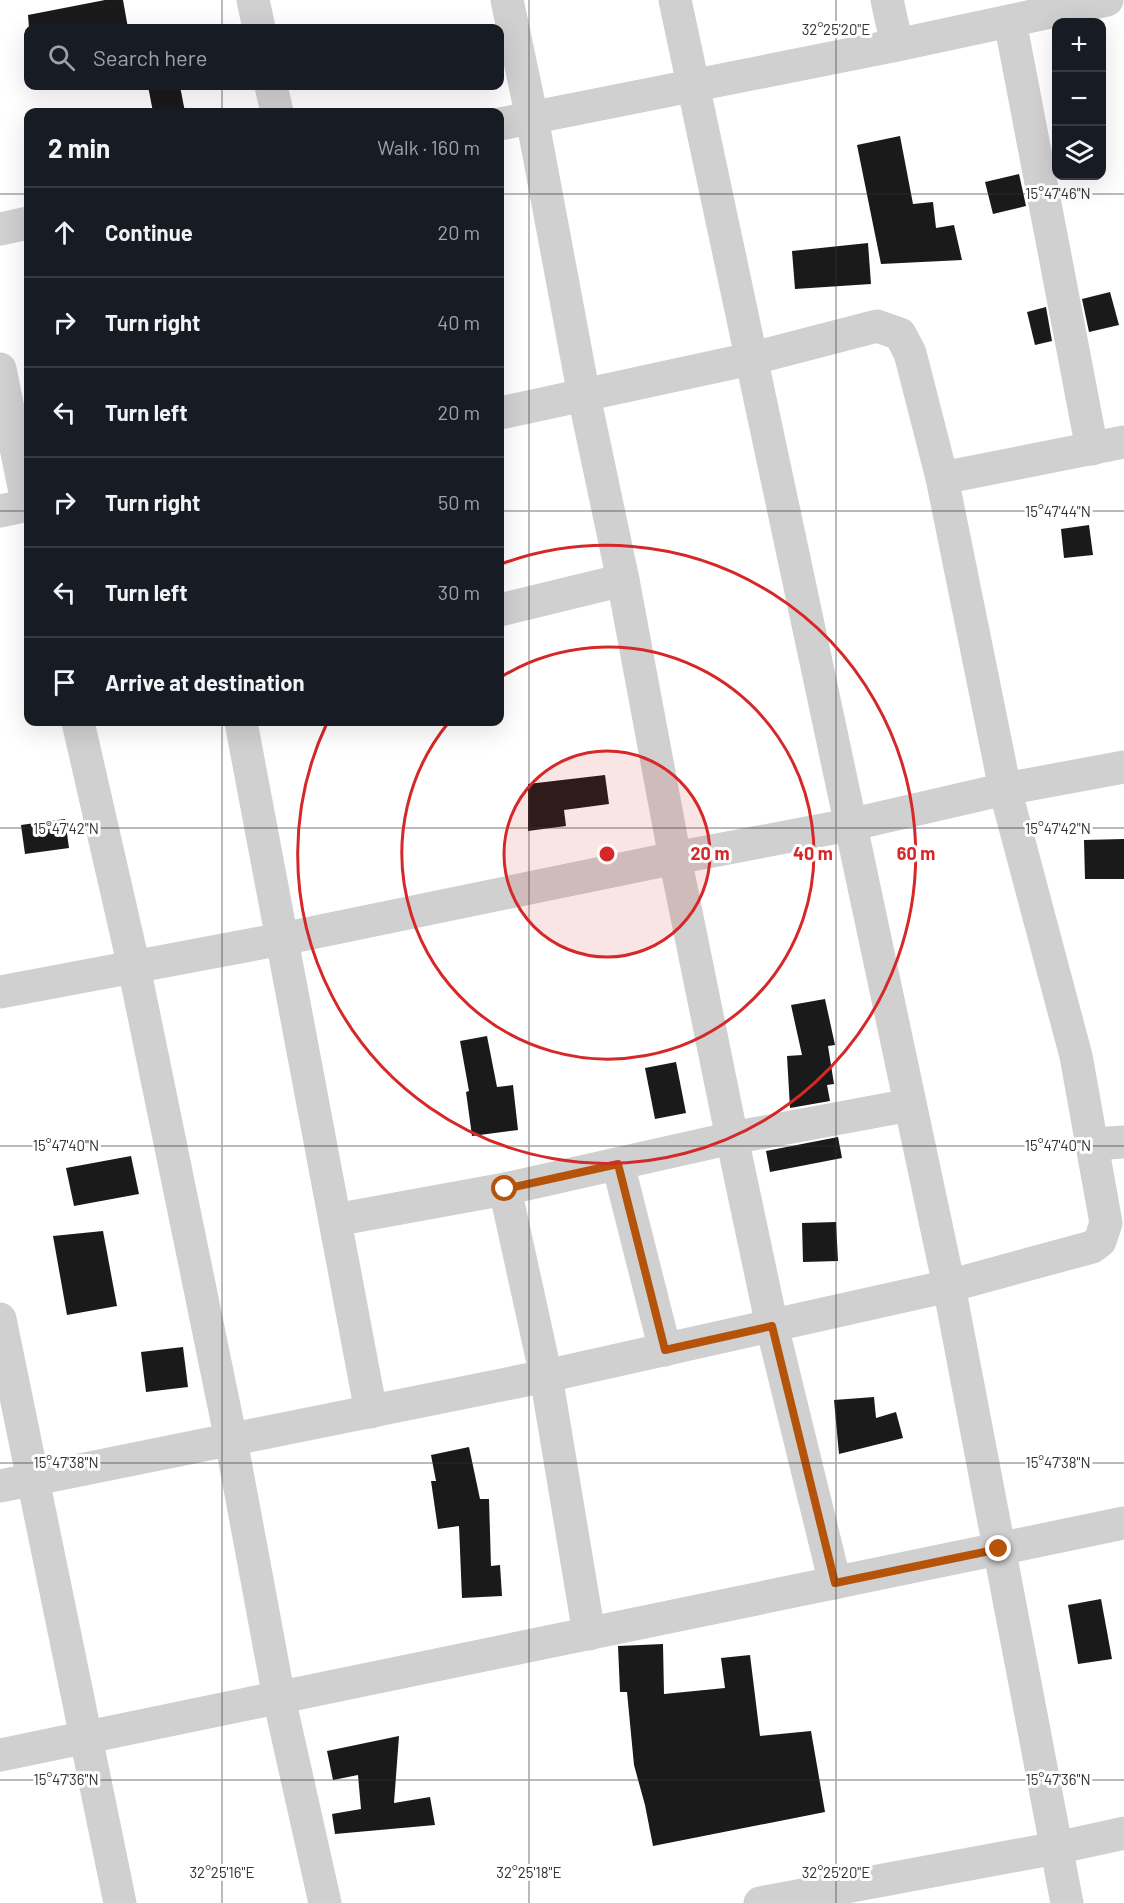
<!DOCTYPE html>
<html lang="en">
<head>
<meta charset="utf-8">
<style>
  body { margin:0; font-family:Barlow,sans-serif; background:#20242c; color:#f1f3f6 }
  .controls { position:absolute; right:18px; top:18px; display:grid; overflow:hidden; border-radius:12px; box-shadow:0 6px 24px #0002 }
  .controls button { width:54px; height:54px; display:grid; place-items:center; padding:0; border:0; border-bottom:2px solid #363941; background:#171b24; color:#f1f3f6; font:30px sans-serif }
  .stop { position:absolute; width:18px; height:18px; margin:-14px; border:4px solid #b45309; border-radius:50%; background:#fff }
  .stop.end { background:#b45309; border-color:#fff; box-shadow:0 2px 6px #0008 }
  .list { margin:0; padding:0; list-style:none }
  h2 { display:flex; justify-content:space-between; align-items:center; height:78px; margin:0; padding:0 24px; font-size:26px }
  h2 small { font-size:20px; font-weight:400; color:#9ea1a6 }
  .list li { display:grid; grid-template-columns:39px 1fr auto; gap:18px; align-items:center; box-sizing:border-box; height:90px; padding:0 24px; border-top:2px solid #363941 }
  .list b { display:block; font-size:22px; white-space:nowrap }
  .list em { font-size:20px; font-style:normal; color:#9ea1a6 }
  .icon { flex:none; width:33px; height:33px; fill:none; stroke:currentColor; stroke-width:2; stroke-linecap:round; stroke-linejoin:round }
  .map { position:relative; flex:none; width:1124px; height:1903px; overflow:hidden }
  .search { position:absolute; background:#171b24; box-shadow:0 6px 24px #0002; left:24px; top:24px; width:480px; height:66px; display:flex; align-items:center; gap:15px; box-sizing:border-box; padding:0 21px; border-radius:12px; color:#9ea1a6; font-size:22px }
  .panel { position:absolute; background:#171b24; box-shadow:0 6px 24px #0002; left:24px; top:108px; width:480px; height:618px; border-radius:12px }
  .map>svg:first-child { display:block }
  .building { fill:#1a1a1a }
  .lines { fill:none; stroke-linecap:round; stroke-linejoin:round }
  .minor { stroke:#d0d0d0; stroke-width:33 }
  .route { stroke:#b45309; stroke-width:8 }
  .ticks { fill:none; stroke:#333; stroke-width:1.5; stroke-opacity:0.45 }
  .ring { fill:none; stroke:#d62828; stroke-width:3 }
  .ticks-label { font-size:15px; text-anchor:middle; fill:#333; stroke:#fff; stroke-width:6; stroke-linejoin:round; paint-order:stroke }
  .centre { fill:#d62828; stroke:#fff; stroke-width:3 }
  .ring-label { font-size:18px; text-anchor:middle; font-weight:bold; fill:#d62828; stroke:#fff; stroke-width:6; stroke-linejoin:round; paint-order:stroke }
</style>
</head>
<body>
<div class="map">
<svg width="1124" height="1903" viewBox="0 0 1124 1903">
  <rect width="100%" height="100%" fill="#fff"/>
  <g class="building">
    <path d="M105 0H123L128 28H29L28 15Z"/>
    <path d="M148 86H180L185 112H153Z"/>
    <path d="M900 136 913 204 933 202 936 228 954 225 962 260 881 264 857 145Z"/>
    <path d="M1019 174 1026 206 993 214 985 182Z"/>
    <path d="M868 243 871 284 795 289 792 251Z"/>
    <path d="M1110 292 1119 325 1089 332 1082 299Z"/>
    <path d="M1046 307 1052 341 1035 345 1027 312Z"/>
    <path d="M1089 525 1093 555 1064 558 1061 529Z"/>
    <path d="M605 775 609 804 564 810 566 826 528 831V784Z"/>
    <path d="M65 819 69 848 25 854 21 825Z"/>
    <path d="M1124 839V879H1085L1084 840Z"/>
    <path d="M825 999 835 1045 828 1046 834 1084 827 1085 830 1101 790 1108 787 1056 802 1055 791 1005Z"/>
    <path d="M487 1036 497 1087 513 1085 518 1130 472 1136 466 1092 469 1091 460 1041Z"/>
    <path d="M676 1062 686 1113 655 1119 645 1068Z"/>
    <path d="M838 1137 842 1158 770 1172 766 1151Z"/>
    <path d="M131 1156 139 1194 74 1206 66 1168Z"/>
    <path d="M836 1222 838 1261 803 1262 802 1223Z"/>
    <path d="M103 1231 117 1306 67 1315 53 1236Z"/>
    <path d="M183 1347 188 1387 146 1392 141 1352Z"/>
    <path d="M874 1397 876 1418 896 1412 903 1438 839 1454 834 1400Z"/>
    <path d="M469 1447 480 1499H489L491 1566 500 1565 502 1596 462 1598 459 1526 438 1529 431 1481H436L431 1455Z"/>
    <path d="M1101 1599 1112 1659 1078 1664 1068 1605Z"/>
    <path d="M663 1644 664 1694 725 1688 721 1658 750 1655 760 1736 811 1731 825 1812 653 1846 645 1805 634 1765 627 1692H620L618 1646Z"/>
    <path d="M399 1736 394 1803 430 1797 435 1825 335 1834 332 1814 361 1809 358 1775 333 1780 327 1751Z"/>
  </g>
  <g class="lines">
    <g class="minor">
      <path d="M253 0 259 28"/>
      <path d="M507 0 532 118 584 396 623 580 675 858 732 1138 772 1326 835 1583"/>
      <path d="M675 0 949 1286 1067 1903"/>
      <path d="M887 0 897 45"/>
      <path d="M1010 21 1092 449"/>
      <path d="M271 86 277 112"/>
      <path d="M500 124 897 45 1107 0"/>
      <path d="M0 229 28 223"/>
      <path d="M0 369 28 507"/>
      <path d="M942 478 1124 442"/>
      <path d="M0 511 28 505"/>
      <path d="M500 610 623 580"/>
      <path d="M78 722 134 967 231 1440 279 1698 325 1903"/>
      <path d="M241 722 371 1412"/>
      <path d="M0 992 282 939 675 858 849 825 1005 789 1124 767"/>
      <path d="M1093 1144 1124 1142"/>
      <path d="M618 1164 665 1350"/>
      <path d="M505 1189 546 1376 589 1634"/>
      <path d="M335 1220 505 1189 732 1138 910 1105"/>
      <path d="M0 1319 120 1903"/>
      <path d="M0 1486 546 1376 949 1286 1092 1247 1100 1241 1106 1223 1076 1056 1005 789 942 478 910 353 900 334 877 326 750 359 500 413"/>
      <path d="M0 1755 1124 1523"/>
      <path d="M760 1903 1056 1848 1124 1833"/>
    </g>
  </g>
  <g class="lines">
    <path class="route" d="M505 1189 618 1164 665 1350 772 1326 835 1583 999 1549"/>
  </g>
  <path class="ticks" d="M222 0V28M529 0V1903M836 0V1903M222 86V112M0 194H28M500 194H1124M0 511H28M500 511H1124M222 722V1903M0 828H1124M0 1146H1124M0 1463H1124M0 1780H1124"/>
  <circle cx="607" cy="854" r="103" fill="#d62828" fill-opacity=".12"/>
  <g class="ring">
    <circle cx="607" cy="854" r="103"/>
    <path d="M501 677A206 206 0 1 1 449 722"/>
    <path d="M501 564A309 309 0 1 1 327 723"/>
  </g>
  <g class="ticks-label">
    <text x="836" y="35">32°25'20"E</text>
    <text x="1058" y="199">15°47'46"N</text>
    <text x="1058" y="517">15°47'44"N</text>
    <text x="66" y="834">15°47'42"N</text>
    <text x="1058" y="834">15°47'42"N</text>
    <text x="66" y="1151">15°47'40"N</text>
    <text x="1058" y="1151">15°47'40"N</text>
    <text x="66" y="1468">15°47'38"N</text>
    <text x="1058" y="1468">15°47'38"N</text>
    <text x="66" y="1785">15°47'36"N</text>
    <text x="1058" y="1785">15°47'36"N</text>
    <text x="222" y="1878">32°25'16"E</text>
    <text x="529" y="1878">32°25'18"E</text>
    <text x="836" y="1878">32°25'20"E</text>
  </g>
  <circle cx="607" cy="854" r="9" class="centre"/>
  <g class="ring-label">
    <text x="710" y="860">20 m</text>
    <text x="813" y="860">40 m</text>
    <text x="916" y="860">60 m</text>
  </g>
</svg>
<div class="controls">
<button>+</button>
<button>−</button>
<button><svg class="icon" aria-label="layers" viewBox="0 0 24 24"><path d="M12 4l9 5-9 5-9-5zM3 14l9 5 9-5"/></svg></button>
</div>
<div class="stop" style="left:505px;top:1189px"></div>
<div class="stop end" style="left:999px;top:1549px"></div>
<div class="search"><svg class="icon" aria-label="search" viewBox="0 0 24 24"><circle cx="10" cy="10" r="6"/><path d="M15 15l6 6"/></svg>Search here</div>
<section class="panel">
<h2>2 min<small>Walk · 160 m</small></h2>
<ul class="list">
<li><svg class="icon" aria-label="ahead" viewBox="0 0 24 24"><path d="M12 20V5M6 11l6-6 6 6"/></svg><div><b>Continue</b></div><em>20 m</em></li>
<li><svg class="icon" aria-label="right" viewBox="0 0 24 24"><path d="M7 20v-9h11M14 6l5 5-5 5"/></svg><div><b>Turn right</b></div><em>40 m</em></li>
<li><svg class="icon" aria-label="left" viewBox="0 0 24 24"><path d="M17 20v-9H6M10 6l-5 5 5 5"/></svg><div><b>Turn left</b></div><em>20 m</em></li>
<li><svg class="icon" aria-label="right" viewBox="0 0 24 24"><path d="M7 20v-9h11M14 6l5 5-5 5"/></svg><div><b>Turn right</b></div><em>50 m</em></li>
<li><svg class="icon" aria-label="left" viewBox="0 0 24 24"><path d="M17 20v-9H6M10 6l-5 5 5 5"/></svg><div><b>Turn left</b></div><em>30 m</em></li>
<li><svg class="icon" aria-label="arrive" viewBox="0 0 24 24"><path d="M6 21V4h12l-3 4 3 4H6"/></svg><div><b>Arrive at destination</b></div></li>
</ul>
</section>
</div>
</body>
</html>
